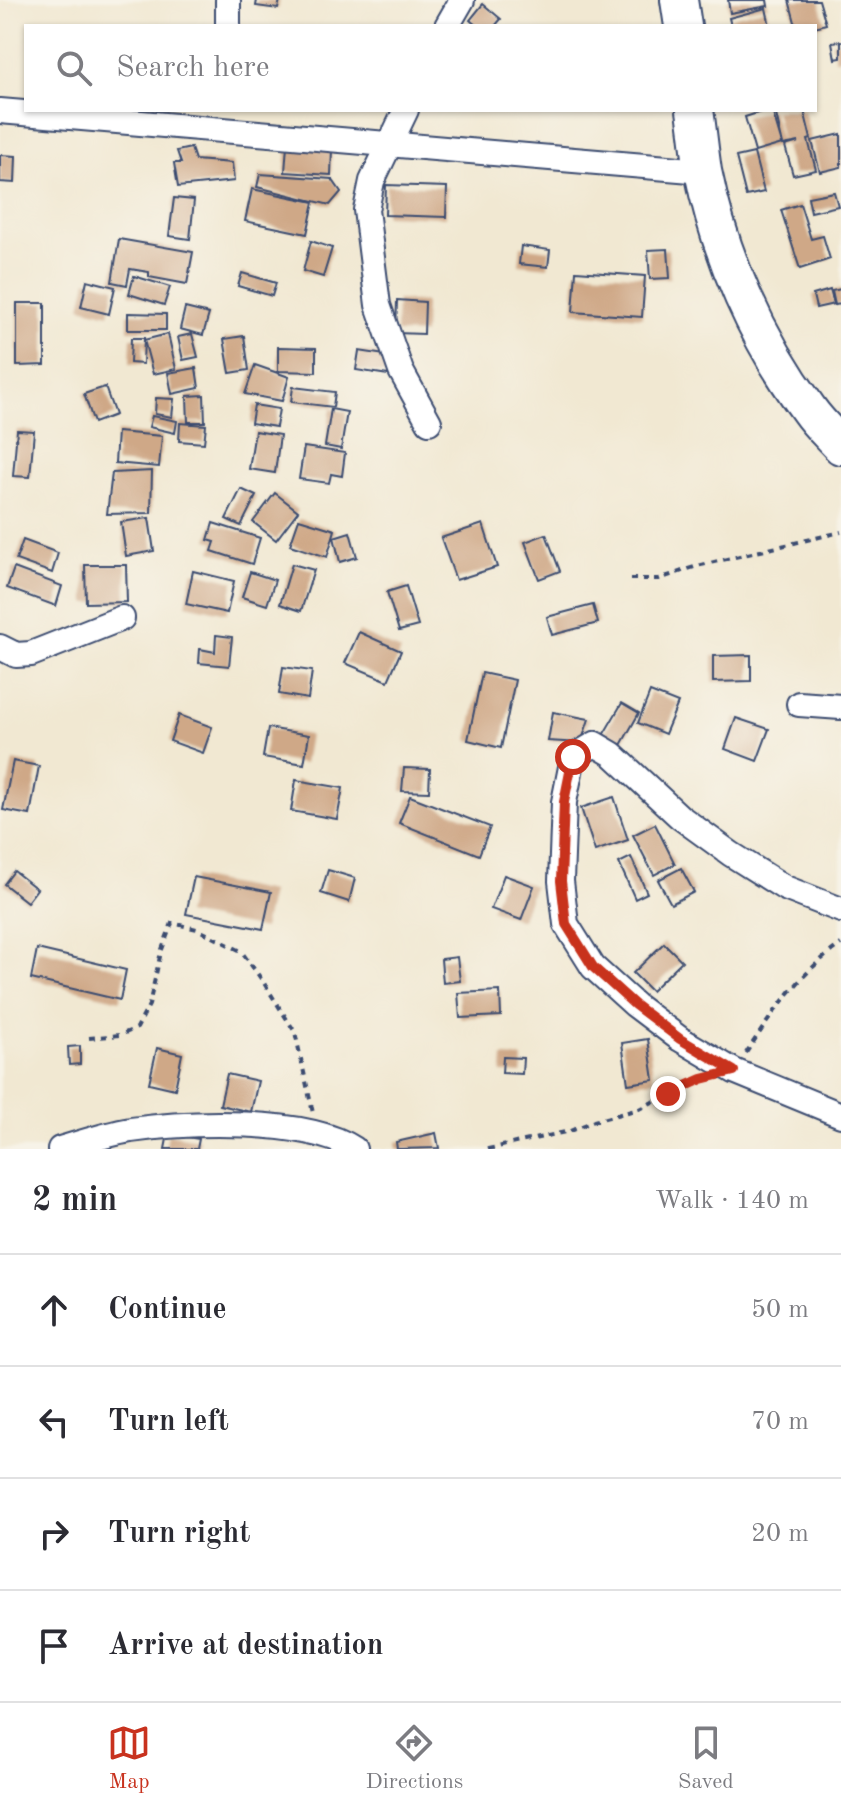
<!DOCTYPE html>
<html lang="en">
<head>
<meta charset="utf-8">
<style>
  body { margin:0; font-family:"Old Standard TT",serif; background:#f7f7f7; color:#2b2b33 }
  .stop { position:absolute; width:24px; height:24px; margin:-18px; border:6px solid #c8321e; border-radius:50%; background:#fff }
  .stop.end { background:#c8321e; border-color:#fff; box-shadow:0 2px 8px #0008 }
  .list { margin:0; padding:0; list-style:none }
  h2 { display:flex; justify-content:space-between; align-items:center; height:104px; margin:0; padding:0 32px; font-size:34px }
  h2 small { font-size:26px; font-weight:400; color:#7c7c81 }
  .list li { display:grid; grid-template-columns:52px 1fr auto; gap:24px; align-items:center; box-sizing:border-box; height:112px; padding:0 32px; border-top:2px solid #e1e1e2 }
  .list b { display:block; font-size:30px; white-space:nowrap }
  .list em { font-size:26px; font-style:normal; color:#7c7c81 }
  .icon { flex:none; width:44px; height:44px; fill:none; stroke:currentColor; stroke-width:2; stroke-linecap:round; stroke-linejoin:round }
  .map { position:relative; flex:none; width:841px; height:1149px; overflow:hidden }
  .search { position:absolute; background:#fff; box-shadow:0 2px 6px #0004; left:24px; right:24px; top:24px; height:88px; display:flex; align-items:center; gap:20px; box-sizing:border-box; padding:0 28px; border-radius:0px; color:#7c7c81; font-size:30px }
  .sheet { height:552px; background:#fff }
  nav { display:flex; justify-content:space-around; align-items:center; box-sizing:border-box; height:112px; border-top:2px solid #e1e1e2; background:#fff; font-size:22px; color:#7c7c81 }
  nav a { display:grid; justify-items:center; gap:4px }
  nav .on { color:#c8321e }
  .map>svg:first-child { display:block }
  .building { fill:#cfa887 }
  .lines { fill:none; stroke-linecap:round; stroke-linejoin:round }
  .minor-casing { stroke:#3b4b6f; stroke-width:28 }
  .secondary-casing { stroke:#3b4b6f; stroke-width:40 }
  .path { stroke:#3b4b6f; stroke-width:4; stroke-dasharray:6 6; stroke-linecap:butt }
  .minor { stroke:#fff; stroke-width:24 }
  .secondary { stroke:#fff; stroke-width:36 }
  .route { stroke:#c8321e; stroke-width:10 }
</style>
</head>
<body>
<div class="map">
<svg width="841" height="1149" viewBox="0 0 841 1149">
  <rect width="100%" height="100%" fill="#f7f3e8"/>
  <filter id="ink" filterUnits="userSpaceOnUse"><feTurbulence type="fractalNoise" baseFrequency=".0125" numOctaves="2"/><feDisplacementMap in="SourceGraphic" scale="16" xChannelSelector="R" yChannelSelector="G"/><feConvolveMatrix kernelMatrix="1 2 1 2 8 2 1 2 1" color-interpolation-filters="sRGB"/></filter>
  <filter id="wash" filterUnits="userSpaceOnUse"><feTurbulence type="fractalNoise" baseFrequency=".006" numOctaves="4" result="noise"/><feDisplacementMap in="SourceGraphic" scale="32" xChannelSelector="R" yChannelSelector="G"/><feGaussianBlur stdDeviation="1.8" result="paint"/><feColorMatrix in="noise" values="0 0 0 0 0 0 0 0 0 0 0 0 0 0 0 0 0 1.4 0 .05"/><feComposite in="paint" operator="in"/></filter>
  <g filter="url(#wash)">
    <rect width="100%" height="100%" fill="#f1e8d2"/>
    <g id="blocks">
      <g class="building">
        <path d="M257 0H280L278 9 256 6Z"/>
        <path d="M728 0H767L768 6 730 13Z"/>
        <path d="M789 0H819L826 24 815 27V26H796Z"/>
        <path d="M483 4 501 19 495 26H477L470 20Z"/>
        <path d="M766 8 770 26H731L729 18Z"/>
        <path d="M841 41V58L835 59 832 42Z"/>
        <path d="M767 110H772L782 144 755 152 745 117Z"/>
        <path d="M775 110H804L811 139 808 140 816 170 793 175 785 146 799 142 783 145Z"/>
        <path d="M841 134V167L820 172 812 141Z"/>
        <path d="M287 145 332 148 331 175 285 172Z"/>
        <path d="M191 148 195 160 232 163 234 181 178 187 174 163H181L177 151Z"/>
        <path d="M754 153 764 192 746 196 736 157Z"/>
        <path d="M0 155 16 156 15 183 0 182Z"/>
        <path d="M260 174 332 179 341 192 330 205 257 187Z"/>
        <path d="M386 185 447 187 446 217 385 215Z"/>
        <path d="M252 189 314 202 307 234 245 221Z"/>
        <path d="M834 192 838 206 811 212 808 197Z"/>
        <path d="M174 198 194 200 190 239 169 236Z"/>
        <path d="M800 204 811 239 823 236 830 259 800 269 781 210Z"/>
        <path d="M119 239 193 252 187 284 149 277V272L130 269 127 285 112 282Z"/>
        <path d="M311 241 332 248 323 277 303 271Z"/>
        <path d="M521 246 550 250 548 267 519 264Z"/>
        <path d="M668 249 670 278 650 279 648 250Z"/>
        <path d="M576 271 645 276 642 317 573 312Z"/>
        <path d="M242 273 276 283 272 296 238 286Z"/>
        <path d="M134 276 170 287 164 305 129 294Z"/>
        <path d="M87 280 115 287 109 314 81 307Z"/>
        <path d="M841 289V304L835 305 832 291Z"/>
        <path d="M830 290 834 304 816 308 813 295Z"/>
        <path d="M397 300 425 302 424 334 396 333Z"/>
        <path d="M17 303H45V365L17 366Z"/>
        <path d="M185 308 209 314 203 335 180 329Z"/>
        <path d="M128 313 166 314V330H128Z"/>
        <path d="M168 334 176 369 153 374 144 340Z"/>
        <path d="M192 334 198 357 183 360 178 337Z"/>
        <path d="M244 336 249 370 230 373 224 339Z"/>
        <path d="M131 338H144L143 364 130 363Z"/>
        <path d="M278 347 316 348V372L278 371Z"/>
        <path d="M359 351 398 357 395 376 356 370Z"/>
        <path d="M255 365 289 377 282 401 245 394Z"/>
        <path d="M196 368 199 388 172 394 168 373Z"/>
        <path d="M105 387 115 415 94 423 84 394Z"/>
        <path d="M293 387 335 392 333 407 291 402Z"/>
        <path d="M204 395 205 422H188L187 396Z"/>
        <path d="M156 398 174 399 172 417 155 414Z"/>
        <path d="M254 405 279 409 276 427 251 423Z"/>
        <path d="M331 409 347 412 341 449 325 446Z"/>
        <path d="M152 416 177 421 175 433 149 427Z"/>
        <path d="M180 423 206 425 204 443 179 441Z"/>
        <path d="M17 430 34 431 30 477 13 476Z"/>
        <path d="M255 431 280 435 275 473 249 469Z"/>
        <path d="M117 432 162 436 159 467 115 463Z"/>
        <path d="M304 447 345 453 342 476 331 474 329 483 299 479Z"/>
        <path d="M152 471 151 513 107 514 112 473Z"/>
        <path d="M241 489 256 496 241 526 226 519Z"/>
        <path d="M275 493 298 511 276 540 253 522Z"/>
        <path d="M149 518 154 551 126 556 121 522Z"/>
        <path d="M299 519 335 530 327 557 290 545Z"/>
        <path d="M213 523 260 538 252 564 212 551 215 542 208 540Z"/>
        <path d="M483 524 497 567 456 580 441 538Z"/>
        <path d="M350 532 357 557 340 562 334 537Z"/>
        <path d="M546 534 560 571 539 579 525 542Z"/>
        <path d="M23 540 58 553 52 573 16 560Z"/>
        <path d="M292 564 314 570 301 611 280 604Z"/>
        <path d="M85 565H126L127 602 86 603Z"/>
        <path d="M14 568 62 586 56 606 7 588Z"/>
        <path d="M193 571 234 581 227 613 186 604Z"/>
        <path d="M250 572 275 580 267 605 242 597Z"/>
        <path d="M406 586 418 626 399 631 387 592Z"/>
        <path d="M593 605 598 623 552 635 547 617Z"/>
        <path d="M359 632 401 651 388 681 345 663Z"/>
        <path d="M216 635 232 637 229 666 199 663 200 649 215 652Z"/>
        <path d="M751 655V681L713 682V656Z"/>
        <path d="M283 667 312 671 308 699 279 694Z"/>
        <path d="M482 673 515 680 501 748 468 740Z"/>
        <path d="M650 692 678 703 665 734 638 723Z"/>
        <path d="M622 703 639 713 620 747 602 737Z"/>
        <path d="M553 712 589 719 581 743 548 741Z"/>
        <path d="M179 715 212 727 203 753 170 741Z"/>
        <path d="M736 718 769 729 757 761 725 749Z"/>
        <path d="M268 728 309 735 304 764 263 757Z"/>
        <path d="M13 761 39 766 30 815 3 810Z"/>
        <path d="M404 768 430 769 429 792 402 791Z"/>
        <path d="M296 780 343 788 337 819 291 811Z"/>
        <path d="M410 796 490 827 479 855 399 823Z"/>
        <path d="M614 797 628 840 595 851 581 808Z"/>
        <path d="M655 824 675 864 654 875 633 835Z"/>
        <path d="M631 857 647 893 635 899 619 863Z"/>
        <path d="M681 868 694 892 671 904 658 880Z"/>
        <path d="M328 870 355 878 349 902 321 893Z"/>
        <path d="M14 871 37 889 27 902 4 884Z"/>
        <path d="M504 875 534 886 521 920 491 909Z"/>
        <path d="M194 877 271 892 263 929 186 914Z"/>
        <path d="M664 943 682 961 651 991 633 973Z"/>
        <path d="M37 949 126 970 120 1000 31 979Z"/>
        <path d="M457 957 460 981 443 983 441 959Z"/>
        <path d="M500 991 501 1016 460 1018 458 993Z"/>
        <path d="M648 1039 654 1080 628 1084 622 1043Z"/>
        <path d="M80 1046V1064L69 1065 68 1047Z"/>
        <path d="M157 1048 182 1054 175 1089 149 1083Z"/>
        <path d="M503 1057 523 1058 522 1074 502 1073Z"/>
        <path d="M227 1074 258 1081 251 1112 220 1105Z"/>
        <path d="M436 1133 439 1148 397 1149 396 1142Z"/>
        <path d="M168 1134 199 1139 197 1149H165Z"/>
      </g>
    </g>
  </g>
  <g filter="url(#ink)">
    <use href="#blocks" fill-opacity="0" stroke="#3b4b6f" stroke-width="2"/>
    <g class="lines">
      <defs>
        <g id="minor">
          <path d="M228 0V26"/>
          <path d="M447 26 462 0"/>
          <path d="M406 110 372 181 366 210 378 305 401 371 429 422"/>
          <path d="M0 111 703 171"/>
          <path d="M0 647 16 655 31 654 122 618"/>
          <path d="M799 704 841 707"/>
          <path d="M841 910 785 888 731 854 680 817 612 754 595 744 573 757 564 802 561 881 566 924 593 967 635 1005 680 1039 734 1071 841 1115"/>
          <path d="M60 1149C83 1142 107 1134 131 1130 187 1122 306 1117 354 1149"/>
        </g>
        <g id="secondary">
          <path d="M679 0 683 26"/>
          <path d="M695 110C698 130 700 151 703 171 720 256 757 340 809 410 818 423 830 434 841 446"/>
        </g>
      </defs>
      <use href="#minor" class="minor-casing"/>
      <use href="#secondary" class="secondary-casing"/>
      <g class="path">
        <path d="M630 579H659L697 566 841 532"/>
        <path d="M89 1038 120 1035 137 1028 149 1005 161 952 172 923 197 929 241 951 262 980 295 1032 313 1113"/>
        <path d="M746 1053C773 1012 801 972 841 944"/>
        <path d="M488 1149 570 1131 594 1121 639 1109 668 1094 704 1079"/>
      </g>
      <use href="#minor" class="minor"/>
      <use href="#secondary" class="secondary"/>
    </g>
  </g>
  <g class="lines" filter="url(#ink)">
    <path class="route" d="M573 757 564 802 561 881 566 924 593 967 635 1005 680 1039 734 1071 702 1079 668 1094"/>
  </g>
</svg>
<div class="stop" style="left:573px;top:757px"></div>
<div class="stop end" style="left:668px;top:1094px"></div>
<div class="search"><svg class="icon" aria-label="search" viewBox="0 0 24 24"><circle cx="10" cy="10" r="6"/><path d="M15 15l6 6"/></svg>Search here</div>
</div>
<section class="sheet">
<h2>2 min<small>Walk · 140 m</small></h2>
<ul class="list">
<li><svg class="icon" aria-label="ahead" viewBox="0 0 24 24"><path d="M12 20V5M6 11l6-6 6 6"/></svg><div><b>Continue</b></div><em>50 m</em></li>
<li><svg class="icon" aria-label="left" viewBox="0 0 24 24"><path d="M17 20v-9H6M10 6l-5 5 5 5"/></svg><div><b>Turn left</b></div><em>70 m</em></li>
<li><svg class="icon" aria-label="right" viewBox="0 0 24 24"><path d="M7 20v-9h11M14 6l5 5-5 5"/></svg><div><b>Turn right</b></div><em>20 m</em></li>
<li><svg class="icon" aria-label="arrive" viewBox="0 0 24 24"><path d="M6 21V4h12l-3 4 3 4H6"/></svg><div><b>Arrive at destination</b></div></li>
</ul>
</section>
<nav>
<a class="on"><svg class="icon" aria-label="map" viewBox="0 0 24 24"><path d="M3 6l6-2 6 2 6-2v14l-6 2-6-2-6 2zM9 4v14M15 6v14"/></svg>Map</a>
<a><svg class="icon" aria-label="directions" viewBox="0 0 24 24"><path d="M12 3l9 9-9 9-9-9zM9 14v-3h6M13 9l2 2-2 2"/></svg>Directions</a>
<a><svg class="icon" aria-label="saved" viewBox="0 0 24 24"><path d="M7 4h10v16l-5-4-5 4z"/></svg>Saved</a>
</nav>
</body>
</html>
